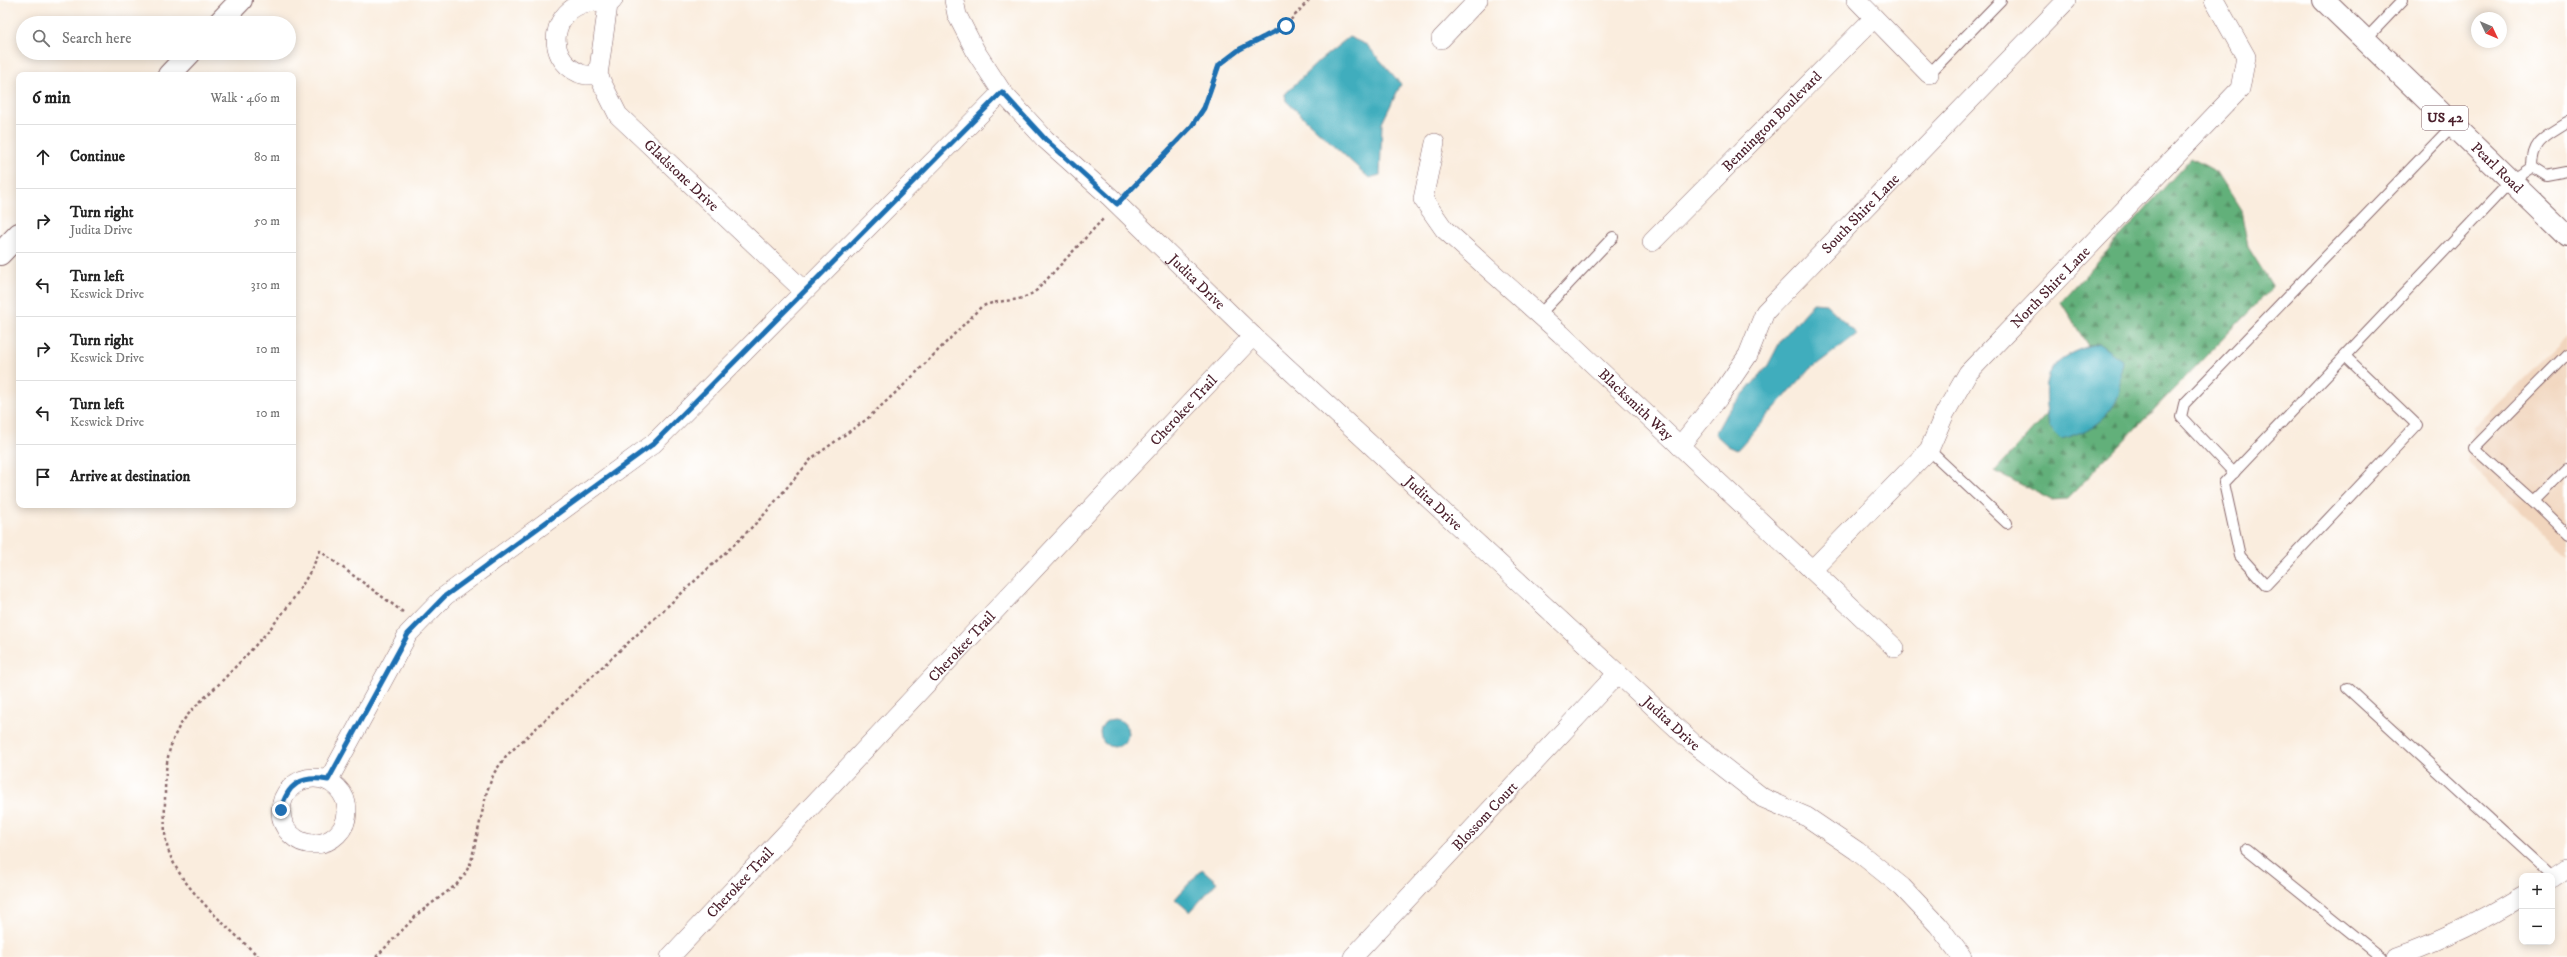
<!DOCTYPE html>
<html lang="en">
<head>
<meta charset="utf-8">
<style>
  body { margin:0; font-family:"IM FELL DW Pica",serif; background:#f6f6f6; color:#222 }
  .controls { position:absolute; right:12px; bottom:12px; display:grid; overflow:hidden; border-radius:8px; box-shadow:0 2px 10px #0003 }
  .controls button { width:36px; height:36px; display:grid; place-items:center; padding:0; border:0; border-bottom:1px solid #e0e0e0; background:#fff; color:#222; font:20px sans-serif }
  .compass { position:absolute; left:2471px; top:12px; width:36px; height:36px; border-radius:50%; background:#fff; box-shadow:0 2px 10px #0003; rotate:134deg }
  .stop { position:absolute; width:12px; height:12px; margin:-9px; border:3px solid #1f6fb2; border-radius:50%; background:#fff }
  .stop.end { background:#1f6fb2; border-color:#fff; box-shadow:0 1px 4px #0008 }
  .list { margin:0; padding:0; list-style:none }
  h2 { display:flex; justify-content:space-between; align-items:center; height:52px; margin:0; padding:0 16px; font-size:17px }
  h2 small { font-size:13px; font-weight:400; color:#767676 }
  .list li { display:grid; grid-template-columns:26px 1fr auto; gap:12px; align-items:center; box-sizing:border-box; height:64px; padding:0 16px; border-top:1px solid #e0e0e0 }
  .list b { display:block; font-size:15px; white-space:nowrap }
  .list p { margin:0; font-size:13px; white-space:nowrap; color:#767676 }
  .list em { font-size:13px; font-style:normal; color:#767676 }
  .icon { flex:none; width:22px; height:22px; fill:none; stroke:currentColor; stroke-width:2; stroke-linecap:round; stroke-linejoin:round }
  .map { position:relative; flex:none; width:2567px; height:957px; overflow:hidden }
  .search { position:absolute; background:#fff; box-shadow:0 2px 10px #0003; left:16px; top:16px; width:280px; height:44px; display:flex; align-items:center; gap:10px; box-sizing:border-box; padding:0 14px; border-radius:22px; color:#767676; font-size:15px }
  .panel { position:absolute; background:#fff; box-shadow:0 2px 10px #0003; left:16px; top:72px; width:280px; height:436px; border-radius:8px }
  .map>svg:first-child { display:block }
  .built { fill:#f1d5bd }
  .forest { fill:url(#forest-firs); stroke:#566852 }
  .water { fill:#3fadbd; stroke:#446674 }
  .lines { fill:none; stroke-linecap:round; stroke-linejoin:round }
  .lane-casing { stroke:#88676a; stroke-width:12 }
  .street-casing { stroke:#88676a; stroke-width:20 }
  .secondary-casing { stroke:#88676a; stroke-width:24 }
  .primary-casing { stroke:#88676a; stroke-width:24 }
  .path { stroke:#88676a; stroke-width:2.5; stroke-dasharray:3 3; stroke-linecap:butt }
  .lane { stroke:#fff; stroke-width:10 }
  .street { stroke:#fff; stroke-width:19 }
  .secondary { stroke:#fff; stroke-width:22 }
  .primary { stroke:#fff; stroke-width:22 }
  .route { stroke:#1f6fb2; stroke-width:5 }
  .labels { text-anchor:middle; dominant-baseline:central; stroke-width:3; stroke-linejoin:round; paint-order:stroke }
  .shield { fill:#fff; stroke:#80626b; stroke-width:1 }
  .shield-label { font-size:14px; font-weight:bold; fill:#4a1f2b }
  .street-label { font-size:15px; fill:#4a1f2b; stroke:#fff }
</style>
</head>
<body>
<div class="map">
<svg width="2567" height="957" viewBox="0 0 2567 957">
  <defs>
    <pattern id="forest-firs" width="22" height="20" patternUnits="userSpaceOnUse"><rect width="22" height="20" fill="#62b07a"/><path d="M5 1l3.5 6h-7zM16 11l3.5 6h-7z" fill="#538f64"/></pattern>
  </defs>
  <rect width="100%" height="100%" fill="#fff"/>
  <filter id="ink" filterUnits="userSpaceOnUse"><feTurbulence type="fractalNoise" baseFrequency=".025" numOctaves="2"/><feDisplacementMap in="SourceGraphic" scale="8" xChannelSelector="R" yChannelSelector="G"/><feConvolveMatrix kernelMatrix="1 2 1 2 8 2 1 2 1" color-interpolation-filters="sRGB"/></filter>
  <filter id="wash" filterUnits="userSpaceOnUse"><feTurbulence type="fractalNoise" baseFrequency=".012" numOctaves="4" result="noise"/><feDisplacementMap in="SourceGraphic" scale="16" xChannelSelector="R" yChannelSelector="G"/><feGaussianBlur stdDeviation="0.9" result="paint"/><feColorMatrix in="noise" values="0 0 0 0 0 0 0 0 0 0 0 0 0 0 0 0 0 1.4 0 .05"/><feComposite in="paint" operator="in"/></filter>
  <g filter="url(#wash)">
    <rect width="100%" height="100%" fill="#faedde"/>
    <path class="built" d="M2567 335V554L2468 463 2474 427Z"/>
    <path class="forest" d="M2191 158 2217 172 2241 210 2248 247 2273 287 2067 499 2051 500 1995 471 2047 414 2049 427 2098 343 2088 346 2061 302Z"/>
    <g class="water">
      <path d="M1349 37 1367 45 1401 84 1382 123 1380 175 1369 178 1286 101 1285 94 1319 61Z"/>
      <path d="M1813 303 1826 304 1857 334 1808 371 1737 450 1728 446 1715 434 1726 414 1767 367 1781 340Z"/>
      <path d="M2098 343 2122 360C2121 371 2122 387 2118 397 2108 421 2084 434 2061 439L2049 427C2040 372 2045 360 2098 343Z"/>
      <circle cx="1114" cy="733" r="14"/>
      <path d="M1202 869 1217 882 1190 912 1175 899Z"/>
    </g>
  </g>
  <g filter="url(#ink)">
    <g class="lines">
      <defs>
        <g id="lane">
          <path d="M2366 39 2403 0"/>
          <path d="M1929 74 2001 0"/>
          <path d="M2532 167C2532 140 2547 136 2567 123"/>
          <path d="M1539 315 1613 237"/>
          <path d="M2345 356 2417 425 2266 585 2240 556 2224 483 2511 181 2532 167 2546 176 2567 172"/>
          <path d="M1929 450 2007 523"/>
          <path d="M2567 467 2533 501 2567 534"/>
          <path d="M2234 473 2181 417 2184 404 2453 125"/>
          <path d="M2533 501 2474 448 2567 354"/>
          <path d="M2347 688 2552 876"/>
          <path d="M2247 849 2381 957"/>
        </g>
        <g id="street">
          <path id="s1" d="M613 0 608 5 598 75 618 115 803 290"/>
          <path id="s2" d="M954 0 957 15 976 52 1002 92 1045 139 1110 197 1253 336 1694 744 1763 798 1807 817 1857 851 1902 887 1938 925 1962 957"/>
          <path d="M1857 0 1929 74"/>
          <path d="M1441 39 1478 0"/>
          <path d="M598 75C592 75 584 76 579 73 543 57 552 8 589 2 595 1 602 4 608 5"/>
          <path id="s3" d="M1435 143 1423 199 1444 229 1561 334 1895 648"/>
          <path id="s4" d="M1652 242 1874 18"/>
          <path id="s5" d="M1680 446 1720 396 1748 355 1765 312 2067 0"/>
          <path id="s6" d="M1812 570 1929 450 1945 413 1968 373 2240 89 2246 57 2214 0"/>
          <circle cx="314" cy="811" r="33"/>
          <path d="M328 781 408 634 445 596 653 444 1002 92"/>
          <path d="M2552 879 2567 869"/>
          <path id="s7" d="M670 957 1253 336"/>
          <path id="s8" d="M1353 957 1617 674"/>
          <path d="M2396 957C2441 941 2481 921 2522 896"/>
        </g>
        <g id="secondary">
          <path d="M219 23 241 0"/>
          <path d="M169 75 190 53"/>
          <path d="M0 254 19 234"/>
        </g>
        <g id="primary">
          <path id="s9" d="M2324 0 2567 235"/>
        </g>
      </defs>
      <use href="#lane" class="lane-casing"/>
      <use href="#street" class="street-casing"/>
      <use href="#secondary" class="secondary-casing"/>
      <use href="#primary" class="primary-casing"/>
      <g class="path">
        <path d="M1131 189 1192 126 1204 108 1219 65 1240 49 1286 25 1309 0"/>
        <path d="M259 957C230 929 179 887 168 849 163 834 165 814 165 798 165 776 166 753 176 733 185 713 205 698 220 683 258 643 298 603 320 551L403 612"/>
        <path d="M376 957 419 913 456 885 465 874 471 862 487 791 494 773 506 756 739 540 762 517 812 458 867 419 906 383 981 307C1002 297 1018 305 1037 290L1103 219"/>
      </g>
      <use href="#lane" class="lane"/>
      <use href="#street" class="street"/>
      <use href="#secondary" class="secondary"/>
      <use href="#primary" class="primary"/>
    </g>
  </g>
  <g class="lines" filter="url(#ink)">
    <path class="route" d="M281 810C287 784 302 775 328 780L408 634 445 596 653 444 1002 92 1045 139 1117 204 1192 126 1204 108 1219 65 1240 49 1286 26"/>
  </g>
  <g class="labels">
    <rect class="shield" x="2422" y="106" width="46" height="24" rx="3"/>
    <g class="shield-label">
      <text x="2445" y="118">US 42</text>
    </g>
    <g class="street-label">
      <text stroke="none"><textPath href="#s4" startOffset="170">Bennington Boulevard</textPath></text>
      <text stroke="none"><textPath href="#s9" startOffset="241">Pearl Road</textPath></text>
      <text stroke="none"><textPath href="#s1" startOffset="210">Gladstone Drive</textPath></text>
      <text stroke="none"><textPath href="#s5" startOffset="297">South Shire Lane</textPath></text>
      <text stroke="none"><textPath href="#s2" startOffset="377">Judita Drive</textPath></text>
      <text stroke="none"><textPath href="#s6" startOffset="373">North Shire Lane</textPath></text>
      <text stroke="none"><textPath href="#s3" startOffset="354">Blacksmith Way</textPath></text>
      <text stroke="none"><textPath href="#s7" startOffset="750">Cherokee Trail</textPath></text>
      <text stroke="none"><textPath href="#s2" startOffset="701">Judita Drive</textPath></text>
      <text stroke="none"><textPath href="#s7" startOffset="426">Cherokee Trail</textPath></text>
      <text stroke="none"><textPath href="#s2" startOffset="1025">Judita Drive</textPath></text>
      <text stroke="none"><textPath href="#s8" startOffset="193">Blossom Court</textPath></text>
      <text stroke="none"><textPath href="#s7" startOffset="102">Cherokee Trail</textPath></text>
    </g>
  </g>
</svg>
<div class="controls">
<button>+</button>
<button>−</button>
</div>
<svg class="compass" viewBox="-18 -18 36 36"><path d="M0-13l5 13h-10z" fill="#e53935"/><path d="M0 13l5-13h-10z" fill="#767676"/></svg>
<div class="stop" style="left:1286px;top:26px"></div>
<div class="stop end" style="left:281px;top:810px"></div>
<div class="search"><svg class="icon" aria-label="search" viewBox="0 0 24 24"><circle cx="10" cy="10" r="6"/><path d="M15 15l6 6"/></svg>Search here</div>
<section class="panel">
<h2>6 min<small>Walk · 460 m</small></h2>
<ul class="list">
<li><svg class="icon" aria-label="ahead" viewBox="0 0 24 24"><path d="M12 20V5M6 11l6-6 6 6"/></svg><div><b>Continue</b></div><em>80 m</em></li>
<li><svg class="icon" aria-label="right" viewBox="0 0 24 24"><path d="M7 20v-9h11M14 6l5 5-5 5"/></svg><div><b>Turn right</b><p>Judita Drive</p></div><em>50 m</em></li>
<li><svg class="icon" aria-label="left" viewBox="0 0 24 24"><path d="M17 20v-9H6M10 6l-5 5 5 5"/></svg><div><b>Turn left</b><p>Keswick Drive</p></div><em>310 m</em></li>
<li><svg class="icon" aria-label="right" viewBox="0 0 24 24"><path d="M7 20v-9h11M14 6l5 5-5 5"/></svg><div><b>Turn right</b><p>Keswick Drive</p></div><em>10 m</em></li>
<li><svg class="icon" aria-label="left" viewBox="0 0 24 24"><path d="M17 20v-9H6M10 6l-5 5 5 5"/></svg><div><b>Turn left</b><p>Keswick Drive</p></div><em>10 m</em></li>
<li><svg class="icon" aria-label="arrive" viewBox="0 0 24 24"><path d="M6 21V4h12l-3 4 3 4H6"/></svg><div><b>Arrive at destination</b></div></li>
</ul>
</section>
</div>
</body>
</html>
